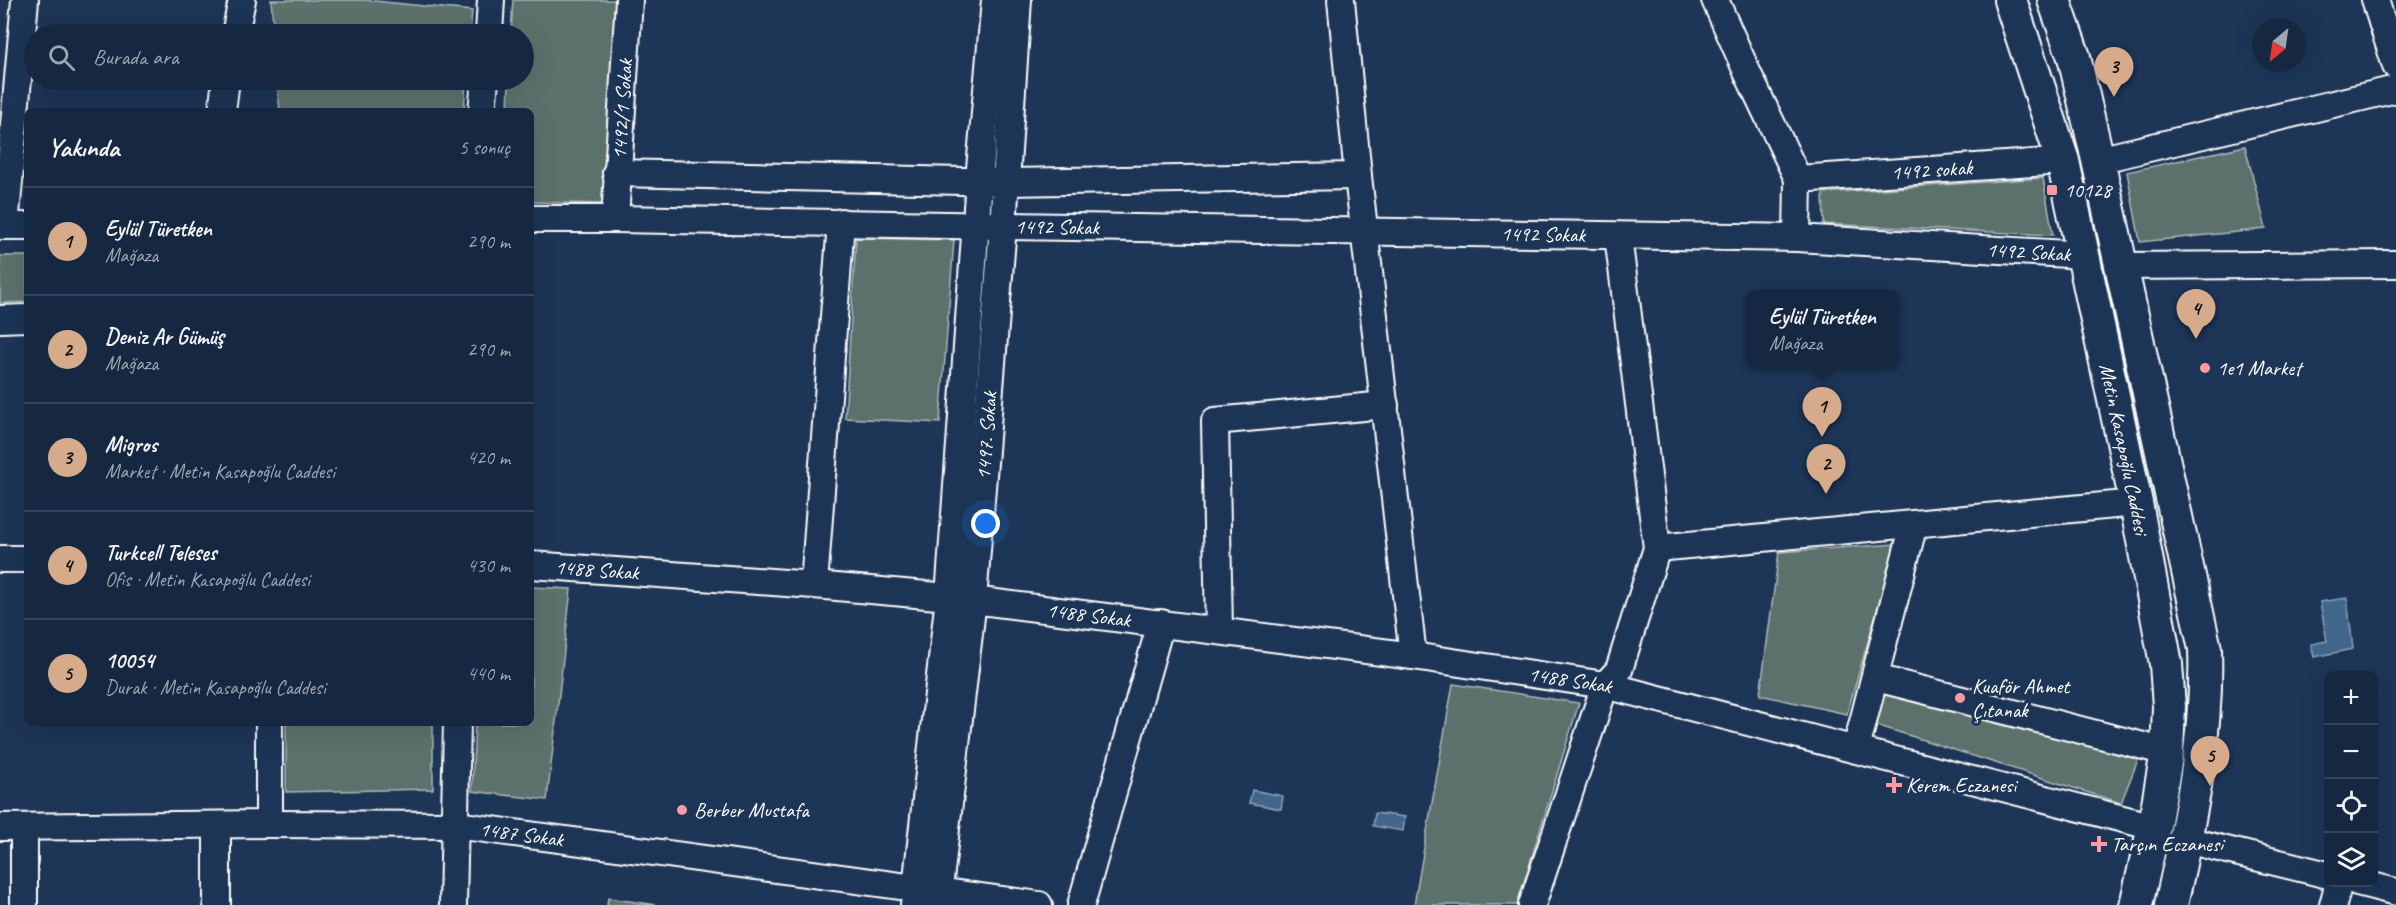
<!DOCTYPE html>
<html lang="tr">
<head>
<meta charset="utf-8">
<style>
  body { margin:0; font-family:Caveat,sans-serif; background:#23344c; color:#f1f3f6 }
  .controls { position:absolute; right:18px; bottom:18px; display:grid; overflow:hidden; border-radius:9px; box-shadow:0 6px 24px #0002 }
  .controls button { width:54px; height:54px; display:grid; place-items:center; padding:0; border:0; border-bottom:2px solid #35445a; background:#162841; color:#f1f3f6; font:30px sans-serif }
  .compass { position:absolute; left:2252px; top:18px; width:54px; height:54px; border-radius:50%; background:#162841; box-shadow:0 6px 24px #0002; rotate:209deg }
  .you { position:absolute; left:986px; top:524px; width:21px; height:21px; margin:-15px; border:4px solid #fff; border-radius:50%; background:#1a73e8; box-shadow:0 0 0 9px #1a73e833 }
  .badge { display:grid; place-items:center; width:39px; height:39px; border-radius:50%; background:#d6ab8b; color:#111; font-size:20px; font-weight:700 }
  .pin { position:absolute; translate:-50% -50px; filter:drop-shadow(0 2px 3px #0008) }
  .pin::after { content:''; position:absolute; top:32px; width:21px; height:18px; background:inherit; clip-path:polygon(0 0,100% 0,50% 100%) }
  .popup { position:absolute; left:1746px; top:290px; width:153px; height:78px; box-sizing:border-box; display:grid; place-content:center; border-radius:9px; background:#162841; filter:drop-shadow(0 2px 4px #0005); font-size:20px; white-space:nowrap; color:#9ea6b1 }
  .popup b { font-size:22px; color:#f1f3f6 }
  .popup::after { content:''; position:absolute; left:50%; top:100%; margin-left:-12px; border:12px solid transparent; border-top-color:#162841 }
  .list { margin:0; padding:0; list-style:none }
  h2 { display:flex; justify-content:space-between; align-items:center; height:78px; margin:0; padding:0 24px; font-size:26px }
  h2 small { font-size:20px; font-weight:400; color:#9ea6b1 }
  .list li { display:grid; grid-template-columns:39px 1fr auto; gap:18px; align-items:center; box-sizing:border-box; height:108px; padding:0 24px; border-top:2px solid #35445a }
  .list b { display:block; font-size:22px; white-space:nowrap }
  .list p { margin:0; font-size:20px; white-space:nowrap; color:#9ea6b1 }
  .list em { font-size:20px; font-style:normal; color:#9ea6b1 }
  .icon { flex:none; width:33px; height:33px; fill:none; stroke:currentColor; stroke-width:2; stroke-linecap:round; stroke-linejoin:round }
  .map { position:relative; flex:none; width:2396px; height:905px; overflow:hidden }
  .search { position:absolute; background:#162841; box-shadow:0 6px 24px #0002; left:24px; top:24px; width:510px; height:66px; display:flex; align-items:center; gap:15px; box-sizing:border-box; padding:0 21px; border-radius:33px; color:#9ea6b1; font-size:22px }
  .panel { position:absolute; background:#162841; box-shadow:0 6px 24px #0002; left:24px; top:108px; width:510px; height:618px; border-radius:9px }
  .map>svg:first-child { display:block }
  .green { fill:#5d716c; stroke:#aeb8b6; stroke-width:1.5 }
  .water { fill:#43668a; stroke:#8ea3b9; stroke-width:1.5 }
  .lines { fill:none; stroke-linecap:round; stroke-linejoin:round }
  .minor-casing { stroke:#fff; stroke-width:30 }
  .major-casing { stroke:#fff; stroke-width:36 }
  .minor { stroke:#1d3557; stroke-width:26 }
  .major { stroke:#1d3557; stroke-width:32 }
  .poi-dot { fill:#ff9aa2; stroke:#1d3557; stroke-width:2 }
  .labels { text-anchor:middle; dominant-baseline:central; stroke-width:6; stroke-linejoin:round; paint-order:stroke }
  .street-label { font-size:21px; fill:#fff; stroke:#1d3557 }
  .poi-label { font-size:21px; fill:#fff; stroke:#1d3557; text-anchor:start }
</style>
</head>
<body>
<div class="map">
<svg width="2396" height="905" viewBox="0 0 2396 905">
  <rect width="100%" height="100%" fill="#1d3557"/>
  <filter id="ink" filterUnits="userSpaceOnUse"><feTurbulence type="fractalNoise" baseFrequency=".0167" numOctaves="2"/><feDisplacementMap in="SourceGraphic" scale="12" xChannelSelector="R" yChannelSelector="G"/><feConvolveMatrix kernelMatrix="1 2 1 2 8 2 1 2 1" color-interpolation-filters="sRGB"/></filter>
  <g filter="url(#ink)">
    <g class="green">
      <path d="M271 0H365L472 11 470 34H274Z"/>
      <path d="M513 0H617L603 204 531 202V111H508L509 80H524V34H511Z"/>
      <path d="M277 80H466L464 111H280Z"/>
      <path d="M2245 146 2266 229 2140 242 2127 172Z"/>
      <path d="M2043 178 2053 235 1824 224 1823 193Z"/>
      <path d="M856 238 954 240 940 423 845 418Z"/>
      <path d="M0 256H27V302L0 303Z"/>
      <path d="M1896 544 1847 714 1760 695 1779 552Z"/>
      <path d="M531 587 571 589 547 800 472 791 475 723H531Z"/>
      <path d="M1453 684 1579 703 1517 905H1414Z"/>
      <path d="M1885 692 2139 757 2121 803 1876 725Z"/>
      <path d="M286 723H433V789L286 792Z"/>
      <path d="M608 898 657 905H607Z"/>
    </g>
    <g class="water">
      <path d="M2347 598 2353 649 2314 657 2311 644 2327 641 2320 602Z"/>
      <path d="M1252 790 1283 796 1281 809 1249 803Z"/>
      <path d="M1375 813 1405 817 1403 831 1373 826Z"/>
    </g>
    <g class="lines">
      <defs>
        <g id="minor">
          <path d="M1341 0 1358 176 1413 656"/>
          <path d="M1715 0 1748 74 1798 179 1797 238"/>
          <path d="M2375 0 2396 66"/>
          <path d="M235 34 242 0"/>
          <path d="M489 34 491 0"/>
          <path d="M222 111 226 80"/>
          <path d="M482 111 485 80"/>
          <path d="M2098 160 2396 89"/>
          <path d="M616 173 1006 182 1358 176"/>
          <path id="s1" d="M1798 179 2063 161"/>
          <path id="s2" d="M531 219H615L1003 226 1797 238 2084 255"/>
          <path id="s3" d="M615 219 629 0"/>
          <path d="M0 226H27"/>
          <path d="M5 226 25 0"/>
          <path d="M2120 266 2396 264"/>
          <path d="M0 319 27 318"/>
          <path d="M1657 548 2136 503"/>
          <path d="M0 559H27"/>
          <path id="s4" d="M531 565 814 585 949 597 1413 656 1605 685 2154 827"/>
          <path d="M814 585 841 222"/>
          <path d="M1219 631 1215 421 1385 405"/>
          <path d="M1876 678 2167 752"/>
          <path d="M269 723V824"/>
          <path d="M1856 749 1914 524"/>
          <path d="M217 825V905"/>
          <path id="s5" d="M0 827 269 824 456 825 1039 905"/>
          <path d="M2186 840 2328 875"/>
          <path d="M2357 882 2396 892"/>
          <path d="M24 905V827"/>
          <path d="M453 905 457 723"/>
          <path d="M914 905 949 597 979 180 995 0"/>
          <path id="s6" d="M937 905 973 600 1003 226 1018 0"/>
          <path d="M1081 905 1161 623"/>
          <path d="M1532 905 1605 685 1619 670 1657 548 1618 236"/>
          <path d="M2333 905 2339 882"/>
        </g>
        <g id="major">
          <path id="s7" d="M2010 0 2063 161 2136 503 2166 664 2169 707 2167 752 2154 827 2136 905"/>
          <path d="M2054 0 2074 57 2098 160 2205 649C2208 737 2190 820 2171 905"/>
        </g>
      </defs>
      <use href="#minor" class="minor-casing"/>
      <use href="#major" class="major-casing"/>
      <use href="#minor" class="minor"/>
      <use href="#major" class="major"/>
    </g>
  </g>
  <g class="poi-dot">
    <rect x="2046" y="184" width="12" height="12" rx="3"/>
    <circle cx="2205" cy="368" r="6"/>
    <circle cx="1960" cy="698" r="6"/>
    <path d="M1891 776h6v6h6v6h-6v6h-6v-6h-6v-6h6z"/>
    <circle cx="682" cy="810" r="6"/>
    <path d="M2096 835h6v6h6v6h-6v6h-6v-6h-6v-6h6z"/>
  </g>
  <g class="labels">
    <g class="street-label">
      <text stroke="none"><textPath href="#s3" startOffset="110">1492/1 Sokak</textPath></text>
      <text stroke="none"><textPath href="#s1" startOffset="134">1492 sokak</textPath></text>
      <text stroke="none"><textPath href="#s2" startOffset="526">1492 Sokak</textPath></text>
      <text stroke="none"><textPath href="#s2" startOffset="1012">1492 Sokak</textPath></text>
      <text stroke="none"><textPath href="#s2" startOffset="1498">1492 Sokak</textPath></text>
      <text stroke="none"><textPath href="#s6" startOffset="472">1497. Sokak</textPath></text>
      <text stroke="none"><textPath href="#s7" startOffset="464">Metin Kasapoğlu Caddesi</textPath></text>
      <text stroke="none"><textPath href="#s4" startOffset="66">1488 Sokak</textPath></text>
      <text stroke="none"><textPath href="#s4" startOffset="560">1488 Sokak</textPath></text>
      <text stroke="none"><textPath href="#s4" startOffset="1046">1488 Sokak</textPath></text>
      <text stroke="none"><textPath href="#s5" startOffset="522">1487 Sokak</textPath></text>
    </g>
    <g class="poi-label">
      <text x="2064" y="190">10128</text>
      <text x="2217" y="368">1e1 Market</text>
      <text x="1972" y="686">Kuaför Ahmet<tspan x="1972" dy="24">Çıtanak</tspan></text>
      <text x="1906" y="785">Kerem Eczanesi</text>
      <text x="694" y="810">Berber Mustafa</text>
      <text x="2111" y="844">Tarçın Eczanesi</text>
    </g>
  </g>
</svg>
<div class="controls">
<button>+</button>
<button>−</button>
<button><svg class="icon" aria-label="locate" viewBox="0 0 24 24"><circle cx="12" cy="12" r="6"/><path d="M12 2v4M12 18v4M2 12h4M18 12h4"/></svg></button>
<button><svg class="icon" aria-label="layers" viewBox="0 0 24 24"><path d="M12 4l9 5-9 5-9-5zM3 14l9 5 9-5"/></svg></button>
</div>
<svg class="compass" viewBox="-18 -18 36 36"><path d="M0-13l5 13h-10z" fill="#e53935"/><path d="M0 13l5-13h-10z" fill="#9ea6b1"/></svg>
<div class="you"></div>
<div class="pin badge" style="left:1822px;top:437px">1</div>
<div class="popup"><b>Eylül Türetken</b>Mağaza</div>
<div class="pin badge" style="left:1826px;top:494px">2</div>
<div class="pin badge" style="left:2114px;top:97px">3</div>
<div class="pin badge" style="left:2196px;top:339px">4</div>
<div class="pin badge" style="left:2210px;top:786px">5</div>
<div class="search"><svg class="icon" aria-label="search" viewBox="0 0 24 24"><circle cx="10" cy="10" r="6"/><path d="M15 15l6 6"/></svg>Burada ara</div>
<section class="panel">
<h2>Yakında<small>5 sonuç</small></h2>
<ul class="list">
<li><span class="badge">1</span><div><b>Eylül Türetken</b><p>Mağaza</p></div><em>290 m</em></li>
<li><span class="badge">2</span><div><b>Deniz Ar Gümüş</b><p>Mağaza</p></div><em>290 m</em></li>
<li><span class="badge">3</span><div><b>Migros</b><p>Market · Metin Kasapoğlu Caddesi</p></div><em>420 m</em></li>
<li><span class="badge">4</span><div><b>Turkcell Teleses</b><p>Ofis · Metin Kasapoğlu Caddesi</p></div><em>430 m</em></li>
<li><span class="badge">5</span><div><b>10054</b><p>Durak · Metin Kasapoğlu Caddesi</p></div><em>440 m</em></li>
</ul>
</section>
</div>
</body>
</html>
